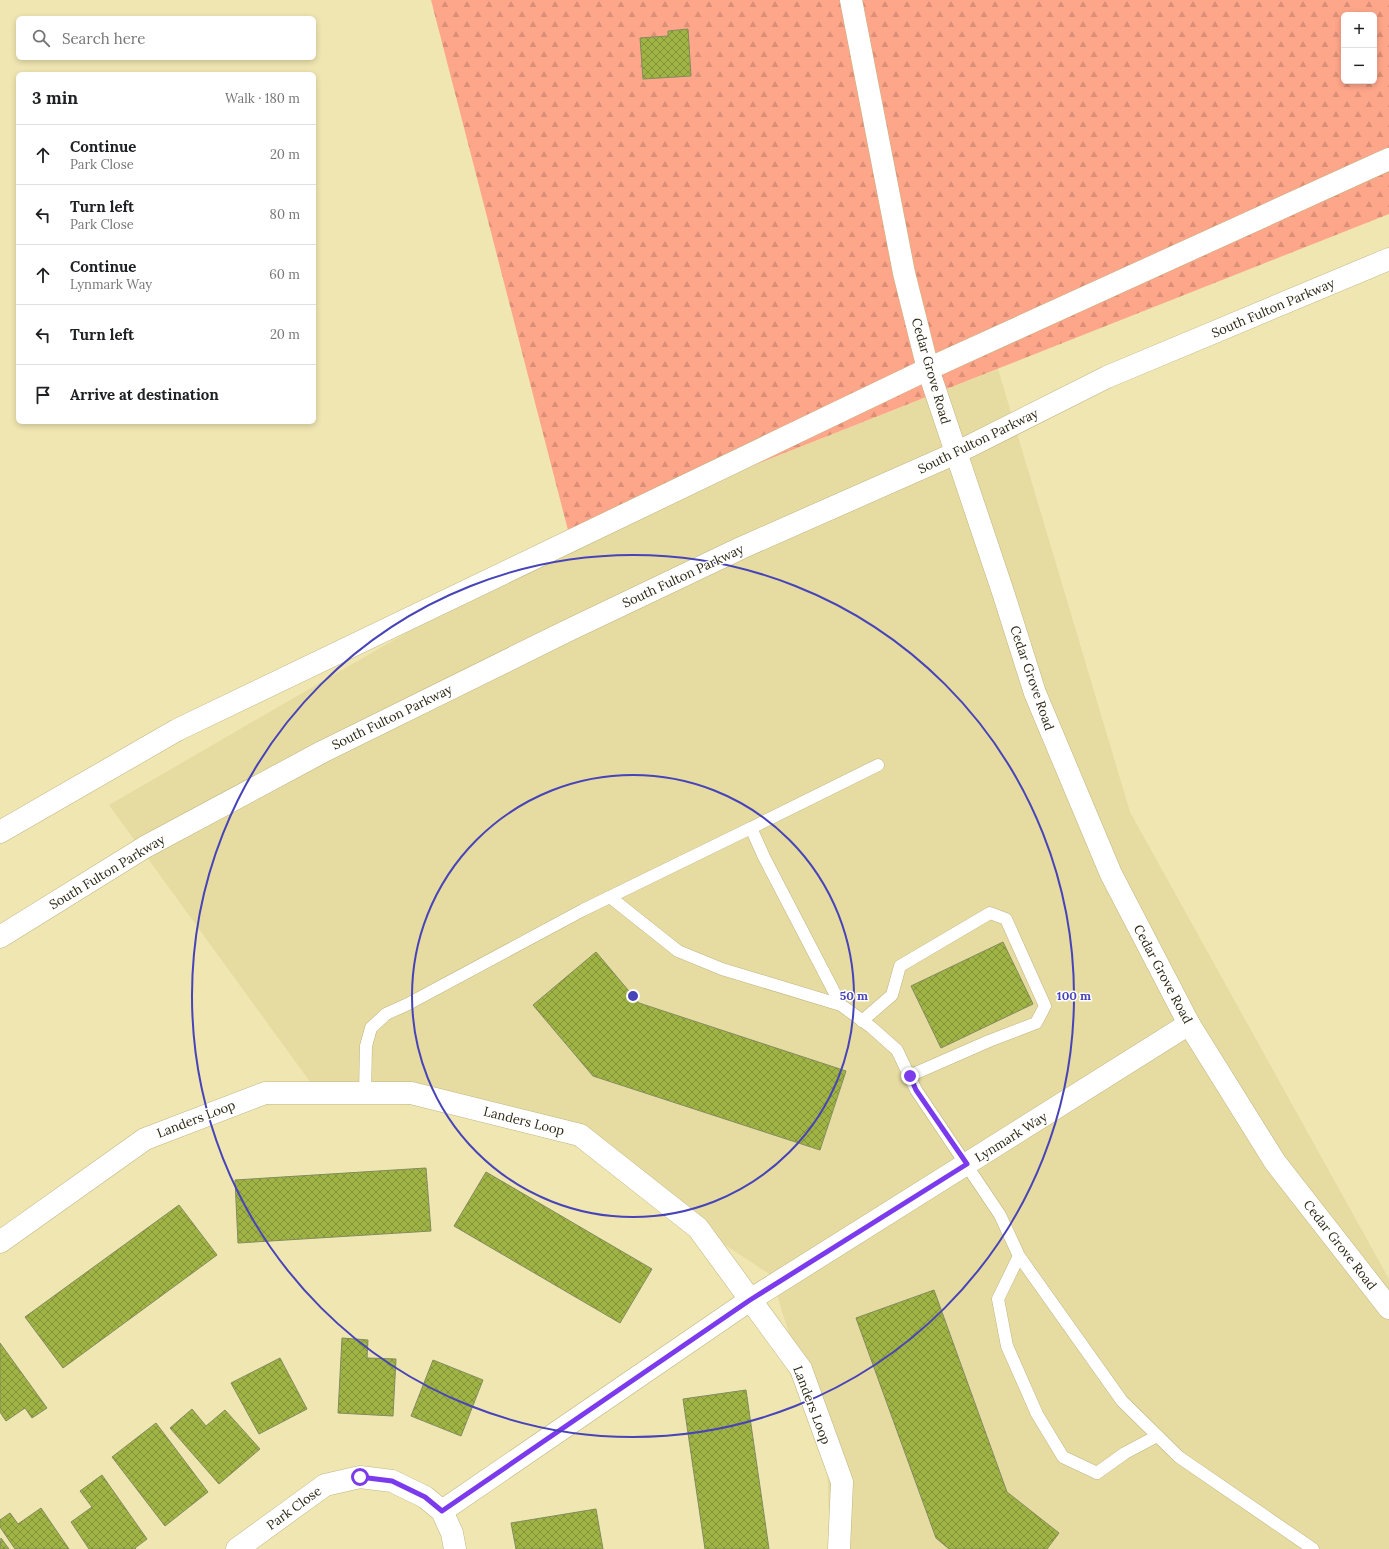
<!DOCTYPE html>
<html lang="en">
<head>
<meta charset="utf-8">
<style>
  body { margin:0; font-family:Lora,serif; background:#f2f2f2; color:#202124 }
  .controls { position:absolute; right:12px; top:12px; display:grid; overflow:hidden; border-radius:6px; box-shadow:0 2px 6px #0003 }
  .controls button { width:36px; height:36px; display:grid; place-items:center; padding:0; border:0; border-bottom:1px solid #e0e0e0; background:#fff; color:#202124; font:20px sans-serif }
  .stop { position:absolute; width:12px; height:12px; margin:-9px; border:3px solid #7c3aed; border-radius:50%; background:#fff }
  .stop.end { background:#7c3aed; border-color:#fff; box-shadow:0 1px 4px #0008 }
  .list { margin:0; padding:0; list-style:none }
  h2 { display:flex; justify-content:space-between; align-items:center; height:52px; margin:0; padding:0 16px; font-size:17px }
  h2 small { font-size:13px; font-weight:400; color:#757577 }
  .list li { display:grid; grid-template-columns:26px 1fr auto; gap:12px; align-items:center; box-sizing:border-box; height:60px; padding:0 16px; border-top:1px solid #e0e0e0 }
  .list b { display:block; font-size:15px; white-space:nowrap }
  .list p { margin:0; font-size:13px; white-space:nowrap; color:#757577 }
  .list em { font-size:13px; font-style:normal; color:#757577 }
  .icon { flex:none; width:22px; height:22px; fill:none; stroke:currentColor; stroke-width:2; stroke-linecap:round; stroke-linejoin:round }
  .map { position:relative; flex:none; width:1389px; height:1549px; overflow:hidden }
  .search { position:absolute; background:#fff; box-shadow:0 2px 6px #0003; left:16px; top:16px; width:300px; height:44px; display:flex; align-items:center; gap:10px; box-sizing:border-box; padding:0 14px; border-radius:6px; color:#757577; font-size:15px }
  .panel { position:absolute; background:#fff; box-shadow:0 2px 6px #0003; left:16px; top:72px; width:300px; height:352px; border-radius:6px }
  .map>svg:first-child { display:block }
  .built { fill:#e6dba0 }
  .forest { fill:url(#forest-firs); fill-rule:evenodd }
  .building { fill:url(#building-cross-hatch); stroke:#828c5d }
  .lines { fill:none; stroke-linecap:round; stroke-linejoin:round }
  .service-casing { stroke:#bfb583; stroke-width:13 }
  .minor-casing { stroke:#bfb583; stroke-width:23 }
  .secondary-casing { stroke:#bfb583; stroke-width:23 }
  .trunk-casing { stroke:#bfb583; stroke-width:23 }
  .service { stroke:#fff; stroke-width:12 }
  .minor { stroke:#fff; stroke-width:22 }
  .secondary { stroke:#fff; stroke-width:22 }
  .trunk { stroke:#fff; stroke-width:22 }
  .route { stroke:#7c3aed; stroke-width:5 }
  .ring { fill:none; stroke:#4743b9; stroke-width:2 }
  .labels { text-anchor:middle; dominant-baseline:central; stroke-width:3; stroke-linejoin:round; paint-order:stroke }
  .street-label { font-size:13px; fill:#2c2814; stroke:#fff }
  .centre { fill:#4743b9; stroke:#fff; stroke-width:2 }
  .ring-label { font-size:12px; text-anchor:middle; font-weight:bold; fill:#4743b9; stroke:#fff; stroke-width:3; stroke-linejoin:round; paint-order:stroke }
</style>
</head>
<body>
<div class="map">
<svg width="1389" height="1549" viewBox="0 0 1389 1549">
  <defs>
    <pattern id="forest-firs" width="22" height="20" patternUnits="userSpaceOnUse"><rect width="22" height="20" fill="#fea68a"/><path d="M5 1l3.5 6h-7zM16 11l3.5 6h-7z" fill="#da8f76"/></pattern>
    <pattern id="building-cross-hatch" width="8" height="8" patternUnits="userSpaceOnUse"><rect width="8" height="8" fill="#a0b445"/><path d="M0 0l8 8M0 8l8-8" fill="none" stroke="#839238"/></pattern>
  </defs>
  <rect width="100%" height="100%" fill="#f0e6b2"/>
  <path class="built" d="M998 369 1130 812 1389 1279V1549H830L827 1458 771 1275 544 1126 316 1090 109 805 570 538Z"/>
  <path class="forest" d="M431 0H1389V214L570 538ZM1344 15H1374V81H1344Z"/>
  <g class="building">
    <path d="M688 29 691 76 643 79 640 38 668 36V31Z"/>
    <path d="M1003 942 1033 1004 941 1048 911 986Z"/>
    <path d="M596 952 639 1003 846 1071 820 1150 593 1076 533 1005Z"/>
    <path d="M426 1168 431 1231 238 1243 235 1180Z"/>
    <path d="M486 1172 652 1269 620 1323 454 1226Z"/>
    <path d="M179 1205 217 1255 63 1368 25 1317Z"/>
    <path d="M934 1290 1007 1492 1059 1533 1047 1549H949L936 1538 856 1318Z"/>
    <path d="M342 1338 368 1340 367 1358 396 1359 393 1416 338 1413Z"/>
    <path d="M0 1343 47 1408 32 1418 25 1408 6 1421 0 1412Z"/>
    <path d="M280 1358 307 1409 259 1434 231 1383Z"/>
    <path d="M433 1360 483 1380 461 1436 411 1416Z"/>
    <path d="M746 1390 769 1549H705L683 1399Z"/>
    <path d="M192 1409 206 1426 225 1410 260 1449 219 1484 170 1428Z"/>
    <path d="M156 1423 208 1492 165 1526 112 1457Z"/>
    <path d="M102 1475 147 1539 135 1548 136 1549H89L71 1522 92 1507 80 1491Z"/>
    <path d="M41 1508 69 1549H20L19 1548 15 1549 0 1527V1520L10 1513 18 1524Z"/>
    <path d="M596 1509 603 1549H516L511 1523Z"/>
    <path d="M1 1538 9 1549H0Z"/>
  </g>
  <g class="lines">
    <defs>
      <g id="service">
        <path d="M878 765 751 828 764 857 841 1005 871 1027 897 1050 916 1090 1000 1215 1019 1256 1122 1401 1179 1457 1313 1549"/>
        <path d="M610 897 678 951 722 969 841 1005"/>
        <path d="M862 1021 892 995 900 966 990 913 1006 919 1045 1006 1036 1023 989 1041 909 1076"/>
        <path d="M365 1093 366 1046 371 1028 386 1014 408 1004 583 910 751 828"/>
        <path d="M1019 1256 998 1299 1007 1346 1037 1414 1063 1457 1097 1473 1125 1453 1157 1436"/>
      </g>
      <g id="minor">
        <path d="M0 1242 145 1139 265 1093H411L580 1135 698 1228 801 1369 842 1482 839 1549"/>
        <path d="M442 1511 750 1300 1189 1024"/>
        <path d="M237 1549 325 1485 360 1477 392 1481 425 1497 442 1511 452 1533 455 1549"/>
      </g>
      <path id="secondary" d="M851 0 904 273 928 369 1003 592 1035 693 1111 874 1189 1024 1275 1162 1389 1308"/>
      <g id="trunk">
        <path d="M0 832 177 730 928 369 1389 159"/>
        <path d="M0 937 145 847 322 752 567 631 741 548 956 453 1107 377 1389 259"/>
      </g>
    </defs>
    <use href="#service" class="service-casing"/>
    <use href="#minor" class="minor-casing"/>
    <use href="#secondary" class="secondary-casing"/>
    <use href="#trunk" class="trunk-casing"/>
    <use href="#service" class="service"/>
    <use href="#minor" class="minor"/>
    <use href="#secondary" class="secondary"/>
    <use href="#trunk" class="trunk"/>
  </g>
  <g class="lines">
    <path class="route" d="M360 1477 392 1481 425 1497 442 1511 750 1300 967 1164 916 1090 910 1076"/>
  </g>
  <g class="ring">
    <circle cx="633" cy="996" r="221"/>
    <circle cx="633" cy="996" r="441"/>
  </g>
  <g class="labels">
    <g class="street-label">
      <text transform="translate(1273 308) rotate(-23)">South Fulton Parkway</text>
      <text transform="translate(931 371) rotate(74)">Cedar Grove Road</text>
      <text transform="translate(978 441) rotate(-26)">South Fulton Parkway</text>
      <text transform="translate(683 576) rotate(-25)">South Fulton Parkway</text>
      <text transform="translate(1032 678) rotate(71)">Cedar Grove Road</text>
      <text transform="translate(392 717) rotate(-26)">South Fulton Parkway</text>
      <text transform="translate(107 872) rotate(-31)">South Fulton Parkway</text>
      <text transform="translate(1163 974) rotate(62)">Cedar Grove Road</text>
      <text transform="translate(196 1119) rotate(-21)">Landers Loop</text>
      <text transform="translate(524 1121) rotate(14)">Landers Loop</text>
      <text transform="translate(1011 1137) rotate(-32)">Lynmark Way</text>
      <text transform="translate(1340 1245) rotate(52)">Cedar Grove Road</text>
      <text transform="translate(812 1405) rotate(69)">Landers Loop</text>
      <text transform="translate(294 1508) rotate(-36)">Park Close</text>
    </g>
  </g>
  <circle cx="633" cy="996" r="6" class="centre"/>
  <g class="ring-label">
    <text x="854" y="1000">50 m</text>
    <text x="1074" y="1000">100 m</text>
  </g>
</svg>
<div class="controls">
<button>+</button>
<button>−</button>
</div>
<div class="stop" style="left:360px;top:1477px"></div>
<div class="stop end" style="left:910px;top:1076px"></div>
<div class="search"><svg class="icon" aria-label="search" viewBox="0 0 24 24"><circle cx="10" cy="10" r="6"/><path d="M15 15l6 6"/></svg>Search here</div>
<section class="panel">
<h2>3 min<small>Walk · 180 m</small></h2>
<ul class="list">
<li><svg class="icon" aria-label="ahead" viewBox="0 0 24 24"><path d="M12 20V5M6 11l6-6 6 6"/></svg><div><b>Continue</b><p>Park Close</p></div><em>20 m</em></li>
<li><svg class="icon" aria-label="left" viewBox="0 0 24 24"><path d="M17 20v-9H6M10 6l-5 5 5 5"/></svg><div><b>Turn left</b><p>Park Close</p></div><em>80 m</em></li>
<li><svg class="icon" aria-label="ahead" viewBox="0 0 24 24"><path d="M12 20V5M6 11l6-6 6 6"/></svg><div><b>Continue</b><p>Lynmark Way</p></div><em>60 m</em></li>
<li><svg class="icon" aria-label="left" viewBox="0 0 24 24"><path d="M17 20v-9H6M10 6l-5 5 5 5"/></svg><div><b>Turn left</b></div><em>20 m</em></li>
<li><svg class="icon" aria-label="arrive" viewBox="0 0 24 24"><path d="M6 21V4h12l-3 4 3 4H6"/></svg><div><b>Arrive at destination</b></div></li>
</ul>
</section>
</div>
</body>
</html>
